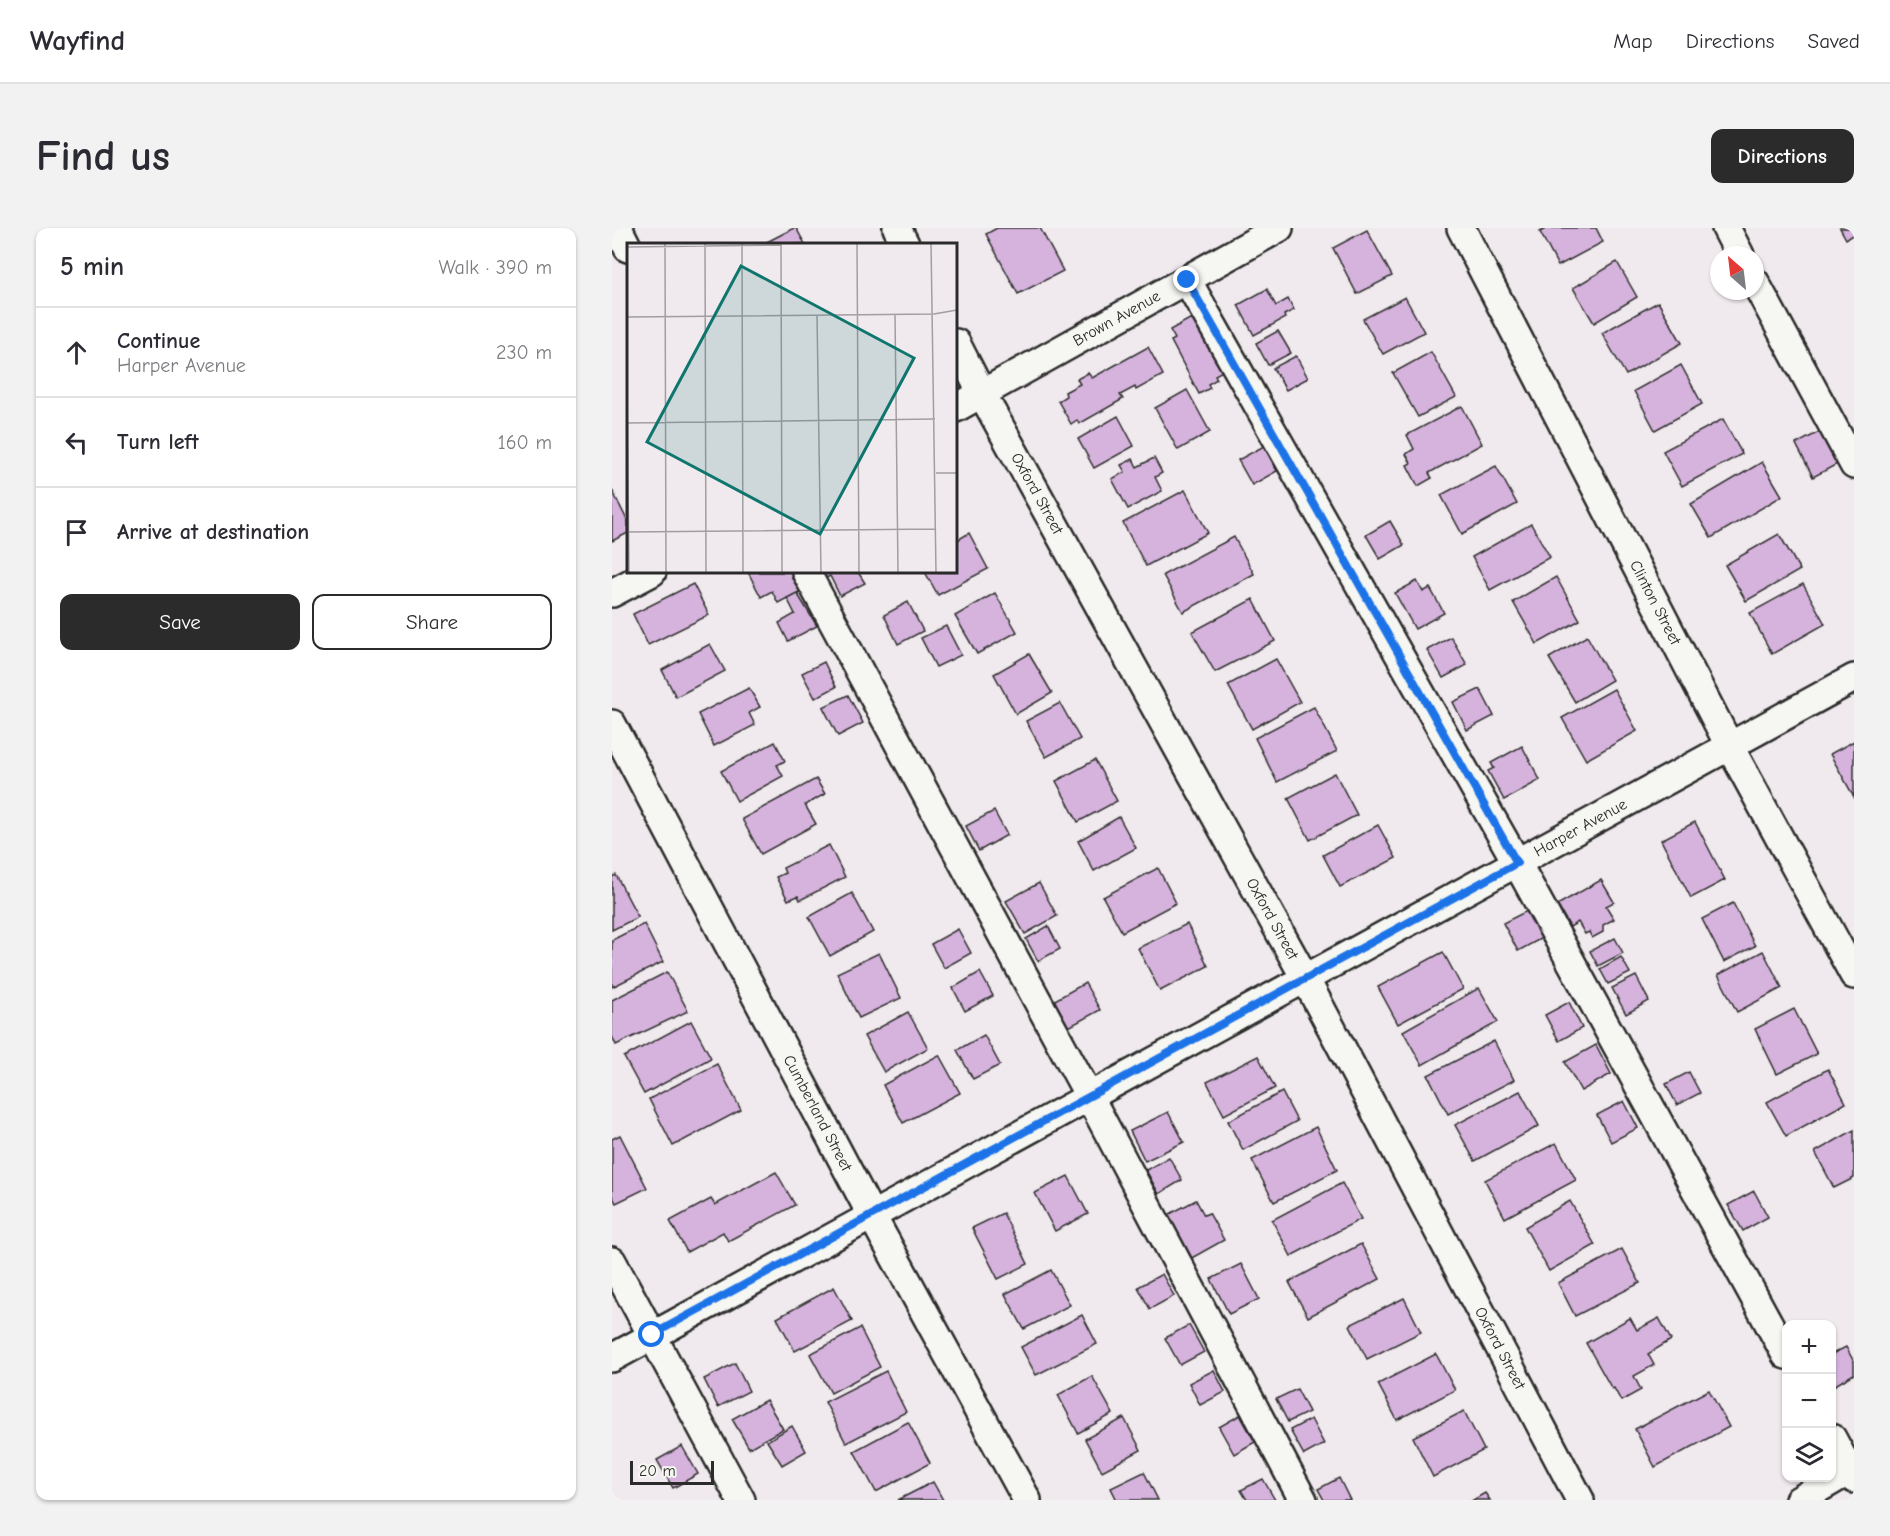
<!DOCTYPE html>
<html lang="en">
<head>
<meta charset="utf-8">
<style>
  body { margin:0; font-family:"Comic Neue",sans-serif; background:#f2f2f3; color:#2b2b33 }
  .controls { position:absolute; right:18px; bottom:18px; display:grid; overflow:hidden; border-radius:12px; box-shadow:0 2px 4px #0004 }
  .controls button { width:54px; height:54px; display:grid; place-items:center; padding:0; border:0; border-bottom:2px solid #e1e1e2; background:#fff; color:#2b2b33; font:30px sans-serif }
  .compass { position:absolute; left:1098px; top:18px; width:54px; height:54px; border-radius:50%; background:#fff; box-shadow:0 2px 4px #0004; rotate:332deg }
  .scale { position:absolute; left:18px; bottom:15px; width:84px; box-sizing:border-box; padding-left:6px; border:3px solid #2b2b2b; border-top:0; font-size:16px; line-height:21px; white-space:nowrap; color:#2b2b2b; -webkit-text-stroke:4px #f6f6f2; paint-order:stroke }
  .stop { position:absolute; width:18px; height:18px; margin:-14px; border:4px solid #1a73e8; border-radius:50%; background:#fff }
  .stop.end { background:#1a73e8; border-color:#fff; box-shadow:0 2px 6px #0008 }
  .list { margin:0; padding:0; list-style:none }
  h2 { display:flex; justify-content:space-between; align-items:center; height:78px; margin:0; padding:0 24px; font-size:26px }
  h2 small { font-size:20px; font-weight:400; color:#7c7c81 }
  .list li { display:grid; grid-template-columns:39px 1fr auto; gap:18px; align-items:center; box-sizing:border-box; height:90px; padding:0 24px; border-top:2px solid #e1e1e2 }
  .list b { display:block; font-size:22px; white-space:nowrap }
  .list p { margin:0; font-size:20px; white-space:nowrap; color:#7c7c81 }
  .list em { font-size:20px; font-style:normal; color:#7c7c81 }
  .actions { display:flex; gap:12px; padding:18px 24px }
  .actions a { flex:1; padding:14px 0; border:2px solid #2b2b2b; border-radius:12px; text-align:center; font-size:21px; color:#2b2b2b }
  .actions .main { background:#2b2b2b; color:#fff }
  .icon { flex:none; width:33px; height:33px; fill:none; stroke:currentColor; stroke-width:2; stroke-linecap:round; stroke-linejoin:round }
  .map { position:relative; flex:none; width:1242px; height:1272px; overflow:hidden; border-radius:12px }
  header { display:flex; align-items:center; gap:36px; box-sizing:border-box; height:84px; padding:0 30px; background:#fff; border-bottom:2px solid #e1e1e2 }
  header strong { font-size:28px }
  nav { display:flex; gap:33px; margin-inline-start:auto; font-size:21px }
  .intro { display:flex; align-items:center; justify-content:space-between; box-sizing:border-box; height:144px; padding:0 36px }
  h1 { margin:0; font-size:42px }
  .button { padding:15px 27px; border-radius:12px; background:#2b2b2b; color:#fff; font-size:21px; font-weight:700 }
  main { display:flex; gap:36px; padding:0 36px }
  aside { flex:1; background:#fff; border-radius:12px; box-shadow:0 2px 4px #0004 }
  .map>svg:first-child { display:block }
  .building { fill:#d6b3dd; stroke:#2b2b2b; stroke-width:1.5 }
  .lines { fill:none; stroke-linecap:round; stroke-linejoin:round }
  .minor-casing { stroke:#2b2b2b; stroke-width:32 }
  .minor { stroke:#f6f6f2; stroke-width:27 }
  .route { stroke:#1a73e8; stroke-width:8 }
  .labels { text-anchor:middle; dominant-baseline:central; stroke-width:4.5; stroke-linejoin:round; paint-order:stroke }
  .street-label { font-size:16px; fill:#2b2b2b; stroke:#f6f6f2 }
  .inset-road { fill:none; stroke:#a19da0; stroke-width:1.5 }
  .view { fill:#0f766e; fill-opacity:0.15; stroke:#0f766e; stroke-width:3 }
  .inset-edge { fill:none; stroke:#2b2b2b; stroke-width:3 }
</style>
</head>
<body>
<header>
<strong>Wayfind</strong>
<nav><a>Map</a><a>Directions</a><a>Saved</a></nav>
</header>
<div class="intro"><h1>Find us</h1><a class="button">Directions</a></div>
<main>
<aside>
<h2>5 min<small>Walk · 390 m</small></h2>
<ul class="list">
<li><svg class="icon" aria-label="ahead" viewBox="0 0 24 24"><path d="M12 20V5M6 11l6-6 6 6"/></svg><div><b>Continue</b><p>Harper Avenue</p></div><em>230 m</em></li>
<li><svg class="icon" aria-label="left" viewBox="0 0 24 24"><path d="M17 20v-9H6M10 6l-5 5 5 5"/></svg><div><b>Turn left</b></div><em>160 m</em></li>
<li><svg class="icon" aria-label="arrive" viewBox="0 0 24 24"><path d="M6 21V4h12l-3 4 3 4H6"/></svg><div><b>Arrive at destination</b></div></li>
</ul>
<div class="actions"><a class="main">Save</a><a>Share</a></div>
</aside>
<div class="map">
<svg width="1242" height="1272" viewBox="0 0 1242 1272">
  <rect width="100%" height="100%" fill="#f0e9ee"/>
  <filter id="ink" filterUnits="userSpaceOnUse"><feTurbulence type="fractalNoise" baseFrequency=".0167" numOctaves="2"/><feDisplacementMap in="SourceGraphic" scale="12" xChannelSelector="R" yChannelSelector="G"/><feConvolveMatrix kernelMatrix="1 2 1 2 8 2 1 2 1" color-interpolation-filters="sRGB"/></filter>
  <g filter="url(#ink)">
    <g class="building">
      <path d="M182 0H184L193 16H151Z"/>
      <path d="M385 0H428L451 43 406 66 374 6Z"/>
      <path d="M935 0H984L991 14 946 38 928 4Z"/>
      <path d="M1228 0H1242V6L1234 11Z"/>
      <path d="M755 2 780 48 745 66 721 20Z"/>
      <path d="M1005 34 1025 69 982 95 961 60Z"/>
      <path d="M655 61 664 78 676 71 682 82 672 87 673 90 642 107 626 77Z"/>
      <path d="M793 69 812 104 771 126 751 91Z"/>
      <path d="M1046 74 1070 115 1014 147 990 105Z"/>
      <path d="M583 88 616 140 603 147 605 151 596 156 598 160 587 166 559 113 563 111 558 102Z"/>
      <path d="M666 103 679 125 656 137 644 115Z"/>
      <path d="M536 119 551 147 524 162 523 159 508 167 511 171 467 196 465 192 459 196 446 173 454 168 453 164 468 156 465 151 476 145 480 150Z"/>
      <path d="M819 124 844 169 806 189 781 145Z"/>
      <path d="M684 128 696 150 674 162 661 140Z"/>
      <path d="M1069 137 1090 176 1043 202 1022 163Z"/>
      <path d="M575 162 598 204 566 222 543 180Z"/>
      <path d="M850 178 870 216 817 245 820 250 806 258 795 237 799 235 794 226 802 221 795 207Z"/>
      <path d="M506 188 522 218 482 240 466 211Z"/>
      <path d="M1111 191 1130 226 1070 258 1051 223Z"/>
      <path d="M1211 202 1229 234 1201 249 1184 216Z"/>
      <path d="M652 218 665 243 640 257 626 232Z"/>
      <path d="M542 230 550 245 543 249 550 263 516 281 500 251 513 244 509 237 521 231 525 239Z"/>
      <path d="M1150 234 1170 268 1099 310 1079 276Z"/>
      <path d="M884 238 905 276 850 306 829 267Z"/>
      <path d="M0 262 16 294V305L0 313Z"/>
      <path d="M573 262 596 305 534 338 511 295Z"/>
      <path d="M778 293 792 317 768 331 754 307Z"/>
      <path d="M919 296 938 329 878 362 860 329Z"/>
      <path d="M357 305 376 341 326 367 313 344H344V313Z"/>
      <path d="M1167 306 1188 342 1134 373 1113 337Z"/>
      <path d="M622 309 642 346 571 384 551 347Z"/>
      <path d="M136 344H179L189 363 166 375 160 363 149 369Z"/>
      <path d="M205 344H246L253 355 228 368 218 348 210 352Z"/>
      <path d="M944 349 968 392 925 416 901 374Z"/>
      <path d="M805 353 811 364 818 360 832 385 803 401 783 365Z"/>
      <path d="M81 356 97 387 36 417 21 386Z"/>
      <path d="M1191 356 1213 396 1160 426 1138 385Z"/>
      <path d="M185 365 205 398 176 413 167 395 183 386 175 370Z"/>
      <path d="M383 365 405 404 365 426 343 388Z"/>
      <path d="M641 371 663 413 603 444 580 404Z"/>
      <path d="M296 374 311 403 286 416 272 387Z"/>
      <path d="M334 398 349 427 324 439 309 410Z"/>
      <path d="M975 408 1000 452 963 474 937 430Z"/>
      <path d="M839 409 855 437 831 450 815 422Z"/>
      <path d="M98 416 113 443 64 469 50 442Z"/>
      <path d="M417 426 440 465 404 486 382 446Z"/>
      <path d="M664 431 688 474 640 501 616 457Z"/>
      <path d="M212 434 224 459 203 470 190 445Z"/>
      <path d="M137 460 148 479 137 485 143 497 102 518 86 486Z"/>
      <path d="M868 461 882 488 855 502 841 474Z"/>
      <path d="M1002 461 1025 503 974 532 950 490Z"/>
      <path d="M236 467 251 495 226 508 211 479Z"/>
      <path d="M448 475 468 511 434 529 414 493Z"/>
      <path d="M702 479 725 523 665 554 643 510Z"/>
      <path d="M1242 513V569L1218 526Z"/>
      <path d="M163 514 173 533 165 537 171 548 125 573 109 543Z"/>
      <path d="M910 518 928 552 892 572 876 543 882 540 879 535Z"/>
      <path d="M483 532 505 573 466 594 444 553Z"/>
      <path d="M723 545 745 587 698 612 676 570Z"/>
      <path d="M204 551 213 566 193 577 204 596 149 626 130 591Z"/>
      <path d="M382 583 395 607 367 623 354 598Z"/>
      <path d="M507 589 524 620 482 643 466 613Z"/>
      <path d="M1083 594 1113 652 1079 670 1049 612Z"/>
      <path d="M766 597 784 630 728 659 711 627Z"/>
      <path d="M217 617 233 649 188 672 186 668 176 672 164 649 173 645 171 640Z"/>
      <path d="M546 640 564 675 510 704 491 669Z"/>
      <path d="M4 647 26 689 0 702V649Z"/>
      <path d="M989 652 1002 674 994 678 1002 691 991 697V704L980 710 977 704 973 706 966 694 958 699 945 677Z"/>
      <path d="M427 655 445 688 413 706 394 673Z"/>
      <path d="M240 665 261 704 218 728 197 689Z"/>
      <path d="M1121 675 1143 718 1112 734 1090 691Z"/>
      <path d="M915 683 930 710 906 723 891 695Z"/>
      <path d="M32 696 51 734 0 759V712Z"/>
      <path d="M575 696 596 738 548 763 526 720Z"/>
      <path d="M436 698 448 721 426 733 414 711Z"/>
      <path d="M346 701 359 725 332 740 319 716Z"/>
      <path d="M1003 710 1011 725 986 738 978 723Z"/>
      <path d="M1151 723 1170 760 1125 784 1106 747Z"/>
      <path d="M831 724 851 761 786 796 766 759Z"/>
      <path d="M267 725 289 770 247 790 225 745Z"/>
      <path d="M1009 729 1018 745 996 756 988 741Z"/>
      <path d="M55 744 76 783 4 817 0 808V772Z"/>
      <path d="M368 744 381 768 353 783 341 760Z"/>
      <path d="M1024 748 1037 773 1014 786 1000 760Z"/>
      <path d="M473 755 488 782 455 800 441 773Z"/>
      <path d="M867 760 886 794 810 837 791 803Z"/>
      <path d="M957 774 970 800 947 813 933 787Z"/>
      <path d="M1182 781 1205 826 1165 846 1143 801Z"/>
      <path d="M296 784 316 820 272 844 252 808Z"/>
      <path d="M79 793 99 830 32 866 12 829Z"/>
      <path d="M372 807 388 837 361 851 345 822Z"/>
      <path d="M882 813 902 852 836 886 816 847Z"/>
      <path d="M984 817 999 846 969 863 953 834Z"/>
      <path d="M327 827 348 865 291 895 271 857Z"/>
      <path d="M646 828 663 860 612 887 595 854Z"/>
      <path d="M105 836 129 882 61 918 37 871Z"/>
      <path d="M1216 841 1234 875 1174 908 1155 874Z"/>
      <path d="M1077 844 1088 865 1065 877 1054 856Z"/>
      <path d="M908 863 927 898 863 933 843 897Z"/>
      <path d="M670 864 685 893 631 922 616 893Z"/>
      <path d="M1012 873 1026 900 999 914 985 887Z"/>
      <path d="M556 884 572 914 533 933 518 903Z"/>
      <path d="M704 899 725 942 662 974 640 932Z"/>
      <path d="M1242 902V950L1222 960 1203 924Z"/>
      <path d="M8 907 35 960 4 975 0 967V911Z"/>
      <path d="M944 915 964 952 893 990 873 952Z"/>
      <path d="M557 929 570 952 547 966 534 942Z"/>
      <path d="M164 944 183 977 116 1013 111 1004 75 1024 58 993 99 971 103 977Z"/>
      <path d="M456 948 476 986 443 1003 423 965Z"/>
      <path d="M730 955 749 991 679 1028 660 992Z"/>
      <path d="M1142 963 1156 989 1131 1003 1116 977Z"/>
      <path d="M584 972 592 987 597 985 612 1012 578 1031 554 988Z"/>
      <path d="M958 973 983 1017 937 1043 913 999Z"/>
      <path d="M391 985 416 1036 386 1051 360 1000Z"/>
      <path d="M749 1016 768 1051 696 1089 677 1054Z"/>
      <path d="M1010 1021 1028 1055 963 1088 946 1055Z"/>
      <path d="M629 1036 647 1071 617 1086 599 1051Z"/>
      <path d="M439 1042 458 1077 412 1101 393 1066Z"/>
      <path d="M550 1046 562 1068 538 1081 526 1059Z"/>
      <path d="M222 1059 240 1093 183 1123 165 1090Z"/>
      <path d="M792 1070 809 1104 755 1131 738 1097Z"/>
      <path d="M470 1087 485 1116 424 1147 409 1119Z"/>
      <path d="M1018 1090 1025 1102 1047 1090 1059 1112 1036 1126 1042 1137 1022 1148 1029 1162 1009 1173 1002 1160 1000 1161 974 1115Z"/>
      <path d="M577 1097 592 1124 568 1137 553 1110Z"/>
      <path d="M248 1100 268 1139 219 1165 198 1126Z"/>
      <path d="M1234 1119 1242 1134V1146L1220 1159V1126Z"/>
      <path d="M824 1126 843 1162 785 1192 766 1156Z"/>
      <path d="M123 1135 137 1163 106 1179 92 1151Z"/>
      <path d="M602 1142 613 1164 588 1177 577 1155Z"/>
      <path d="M274 1143 294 1184 234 1215 213 1174Z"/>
      <path d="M480 1148 501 1186 466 1205 446 1167Z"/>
      <path d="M685 1161 697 1184 676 1194 664 1171Z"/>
      <path d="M1097 1162 1117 1199 1043 1239 1023 1201Z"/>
      <path d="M154 1172 171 1201 137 1220 120 1191Z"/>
      <path d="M852 1183 872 1222 821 1249 801 1209Z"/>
      <path d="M628 1187 643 1214 622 1226 607 1199Z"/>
      <path d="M512 1190 529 1222 490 1243 473 1211Z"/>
      <path d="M699 1191 712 1216 692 1227 678 1202Z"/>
      <path d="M296 1194 318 1235 264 1264 242 1223Z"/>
      <path d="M180 1198 194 1223 170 1237 155 1213Z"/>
      <path d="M70 1218 86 1246 61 1260 45 1232Z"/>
      <path d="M532 1244 546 1272H505L499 1260Z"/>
      <path d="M727 1250 738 1272H712L706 1261Z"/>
      <path d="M651 1251 663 1272H635L629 1262Z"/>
      <path d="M321 1254 331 1272H286Z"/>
      <path d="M873 1265 878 1272H861Z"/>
    </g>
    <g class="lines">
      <defs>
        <g id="minor">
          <path d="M6 0 16 20"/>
          <path d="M285 0 293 16"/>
          <path id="s1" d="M849 0 1118 519 1242 747"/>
          <path d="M1114 0 1128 27"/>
          <path d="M575 52 905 635 1174 1127"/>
          <path d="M1143 54 1242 237"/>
          <path id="s2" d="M344 115 370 166 693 750 968 1272"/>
          <path id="s3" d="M344 180 667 0"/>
          <path d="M194 344 477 868 691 1272"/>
          <path d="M0 365 40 344"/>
          <path id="s4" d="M0 496 260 988 415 1272"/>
          <path d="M0 1033 129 1272"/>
          <path id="s5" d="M0 1130 1242 450"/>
          <path d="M1220 1210 1242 1251"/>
          <path d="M1187 1272 1242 1240"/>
        </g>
      </defs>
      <use href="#minor" class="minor-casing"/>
      <use href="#minor" class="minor"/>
    </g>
  </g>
  <g class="lines" filter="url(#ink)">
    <path class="route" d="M40 1107 905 635 575 52"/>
  </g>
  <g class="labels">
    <g class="street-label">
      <text stroke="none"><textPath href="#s3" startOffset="184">Brown Avenue</textPath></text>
      <text stroke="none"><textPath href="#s2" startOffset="171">Oxford Street</textPath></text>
      <text stroke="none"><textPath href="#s1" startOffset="422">Clinton Street</textPath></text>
      <text stroke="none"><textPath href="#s5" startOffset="1104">Harper Avenue</textPath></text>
      <text stroke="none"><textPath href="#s2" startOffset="657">Oxford Street</textPath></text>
      <text stroke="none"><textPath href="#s4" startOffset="440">Cumberland Street</textPath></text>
      <text stroke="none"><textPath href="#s2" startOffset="1143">Oxford Street</textPath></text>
    </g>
  </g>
  <g transform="translate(15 15)">
    <rect width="330" height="330" fill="#f0e9ee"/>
    <path class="inset-road" d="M38 0 39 330M78 0 79 330M115 0 116 330M154 0 155 330M230 0 232 330M304 0 309 330M0 4 154 2M268 71 271 330M190 72 194 330M0 74 307 71 330 67M0 144 2 330M0 180 308 176M309 230H330M0 289 308 286"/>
    <path class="view" d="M114 23 287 115 193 291 20 199Z"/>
    <rect width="330" height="330" class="inset-edge"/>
  </g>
</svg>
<div class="controls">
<button>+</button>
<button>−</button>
<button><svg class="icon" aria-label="layers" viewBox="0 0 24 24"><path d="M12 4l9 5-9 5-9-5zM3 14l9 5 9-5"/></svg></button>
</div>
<svg class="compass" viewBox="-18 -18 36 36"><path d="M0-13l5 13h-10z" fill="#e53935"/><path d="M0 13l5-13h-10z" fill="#7c7c81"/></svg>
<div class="scale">20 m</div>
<div class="stop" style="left:40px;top:1107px"></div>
<div class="stop end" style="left:575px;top:52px"></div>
</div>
</main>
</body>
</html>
